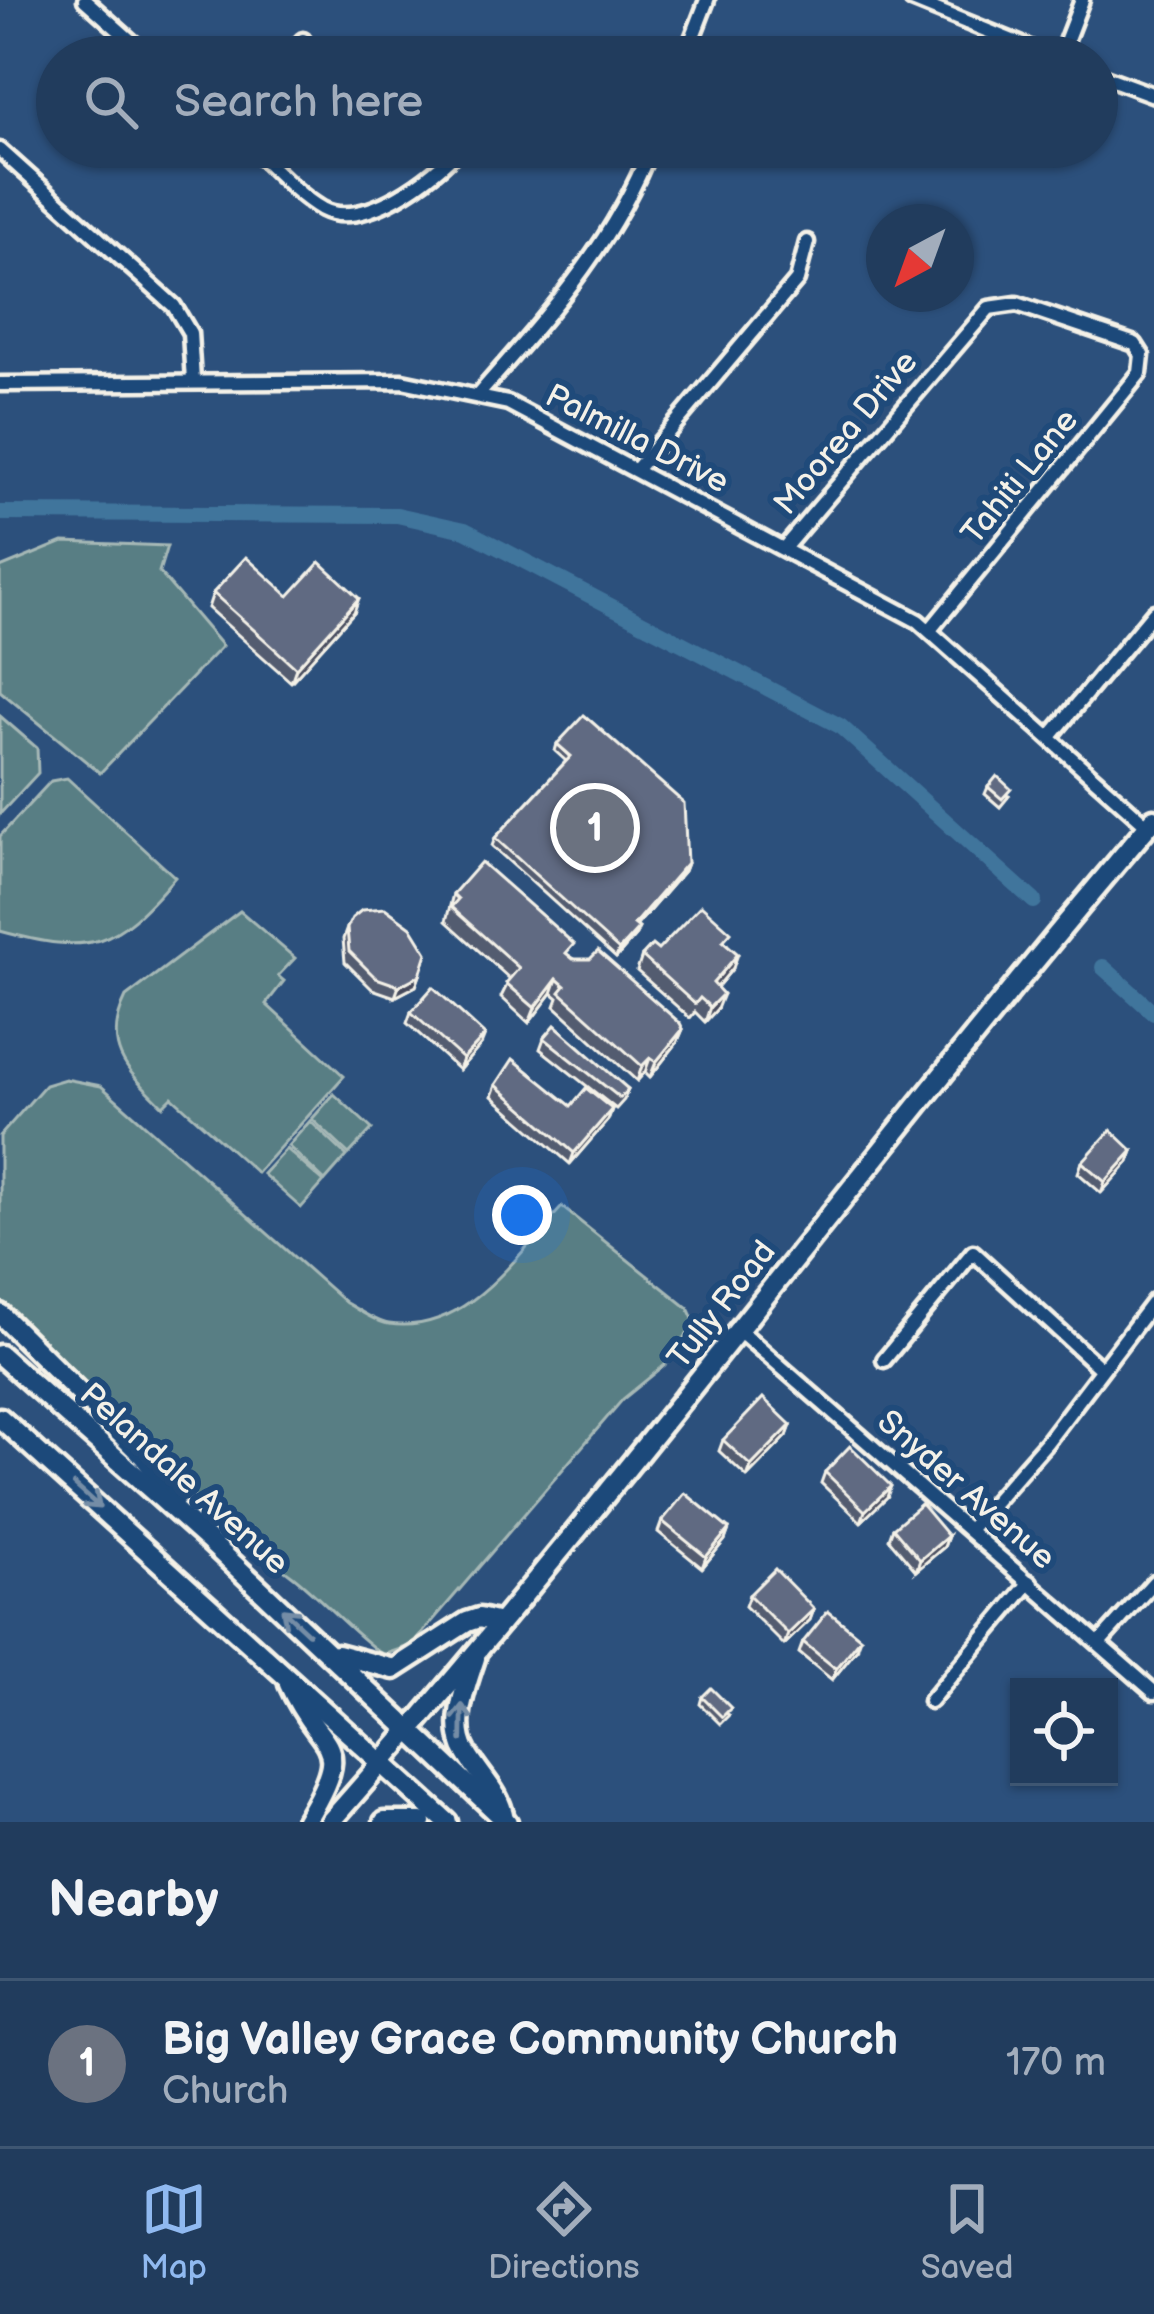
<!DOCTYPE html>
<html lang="en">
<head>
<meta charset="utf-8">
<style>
  body { margin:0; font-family:"Balsamiq Sans",sans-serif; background:#2d4766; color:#f1f3f6 }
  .controls { position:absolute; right:36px; bottom:36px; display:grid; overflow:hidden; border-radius:0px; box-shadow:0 3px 9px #0004 }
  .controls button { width:108px; height:108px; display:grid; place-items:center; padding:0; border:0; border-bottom:3px solid #3e5672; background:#213c5d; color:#f1f3f6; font:60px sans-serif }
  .compass { position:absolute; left:866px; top:204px; width:108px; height:108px; border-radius:50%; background:#213c5d; box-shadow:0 3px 9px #0004; rotate:221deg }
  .you { position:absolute; left:522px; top:1215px; width:42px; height:42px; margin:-30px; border:9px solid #fff; border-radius:50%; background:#1a73e8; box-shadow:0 0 0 18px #1a73e833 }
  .badge { display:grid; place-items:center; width:78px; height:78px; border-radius:50%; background:#90b9f0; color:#fff; font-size:39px; font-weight:700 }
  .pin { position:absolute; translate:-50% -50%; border:6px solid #fff; box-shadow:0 3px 12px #0006 }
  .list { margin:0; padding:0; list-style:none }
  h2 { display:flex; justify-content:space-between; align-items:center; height:156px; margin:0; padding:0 48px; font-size:51px }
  h2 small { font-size:39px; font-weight:400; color:#a2adbc }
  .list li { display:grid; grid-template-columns:78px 1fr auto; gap:36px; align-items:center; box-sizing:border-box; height:168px; padding:0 48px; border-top:3px solid #3e5672 }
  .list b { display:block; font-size:45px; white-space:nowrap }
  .list p { margin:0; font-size:39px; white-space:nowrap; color:#a2adbc }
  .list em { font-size:39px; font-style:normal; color:#a2adbc }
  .icon { flex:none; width:66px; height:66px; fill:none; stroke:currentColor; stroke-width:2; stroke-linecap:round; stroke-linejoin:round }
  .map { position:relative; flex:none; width:1154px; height:1822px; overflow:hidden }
  .search { position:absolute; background:#213c5d; box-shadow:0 3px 9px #0004; left:36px; right:36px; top:36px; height:132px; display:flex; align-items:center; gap:30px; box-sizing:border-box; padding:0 42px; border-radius:66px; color:#a2adbc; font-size:45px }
  .sheet { height:324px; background:#213c5d }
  nav { display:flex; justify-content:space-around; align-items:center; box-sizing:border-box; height:168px; border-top:3px solid #3e5672; background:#213c5d; font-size:33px; color:#a2adbc }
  nav a { display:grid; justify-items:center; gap:6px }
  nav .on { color:#90b9f0 }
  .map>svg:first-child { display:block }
  .green { fill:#587e84; stroke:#a6b8b6; stroke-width:3 }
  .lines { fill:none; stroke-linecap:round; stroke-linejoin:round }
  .canal { stroke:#40759c; stroke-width:16 }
  .street-casing { stroke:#f4f1e8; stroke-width:21 }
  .secondary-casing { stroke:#f4f1e8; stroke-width:27 }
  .street { stroke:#1f4a7a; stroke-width:12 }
  .secondary { stroke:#1f4a7a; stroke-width:18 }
  .wall { fill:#535b70; stroke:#f4f1e8; stroke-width:3 }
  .shaded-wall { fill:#444a5b; stroke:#f4f1e8; stroke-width:3 }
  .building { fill:#616a82; stroke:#f4f1e8; stroke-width:3 }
  .oneway { stroke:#748da6 }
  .labels { text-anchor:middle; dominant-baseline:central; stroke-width:12; stroke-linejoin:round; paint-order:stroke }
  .street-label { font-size:33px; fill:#f4f1e8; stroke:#1f4a7a }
</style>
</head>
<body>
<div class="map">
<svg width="1154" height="1822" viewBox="0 0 1154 1822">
  <rect width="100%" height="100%" fill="#2c507c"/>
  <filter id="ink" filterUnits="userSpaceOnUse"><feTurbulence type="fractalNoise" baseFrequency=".00833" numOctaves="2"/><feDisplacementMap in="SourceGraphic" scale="24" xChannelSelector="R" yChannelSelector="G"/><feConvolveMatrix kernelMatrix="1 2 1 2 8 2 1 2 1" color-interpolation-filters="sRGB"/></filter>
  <g filter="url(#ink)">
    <g class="green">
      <path d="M63 542 167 546 159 572 222 646 100 773 0 691V568Z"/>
      <path d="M0 716 37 748 38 773 0 814Z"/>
      <path d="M67 778 175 877C114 948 92 956 0 931V836L51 781Z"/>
      <path d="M240 911 295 958 278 976 284 981 266 1004 344 1076 257 1173 172 1097 163 1106C127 1071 101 1048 126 997Z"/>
      <path d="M65 1079 101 1086 346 1303C359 1310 375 1322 389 1324 466 1335 516 1256 562 1207L688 1308 695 1323 665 1365 623 1399 412 1645 383 1655C332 1618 305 1574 246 1547L0 1308V1136L45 1085Z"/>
      <path d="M334 1094 372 1129 349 1154 312 1119Z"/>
      <path d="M310 1121 347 1156 325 1181 288 1146Z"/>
      <path d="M286 1149 324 1182 301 1208 263 1174Z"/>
    </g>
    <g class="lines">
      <g class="canal">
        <path d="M0 513 397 515 465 530 840 726 1034 901"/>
        <path d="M1103 967 1154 1013"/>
      </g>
      <defs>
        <g id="street">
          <path d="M85 0 149 57"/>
          <path d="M912 0 1052 57"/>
          <path d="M287 57 303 40"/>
          <path d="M685 57 707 0"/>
          <path d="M1060 57 1082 0"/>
          <path d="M1097 74 1154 95"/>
          <path d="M251 147C273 167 296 194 322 209 363 231 435 177 460 147"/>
          <path d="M616 147 646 159"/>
          <path d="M0 150 174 306 190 333 193 381"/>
          <path d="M0 384 402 381 508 403 918 621 1148 826"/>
          <path d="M479 394C547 316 613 245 651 147"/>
          <path d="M637 469 797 280 807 242"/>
          <path d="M785 547 989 308 1017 304 1135 344 1142 355 1140 373 930 630"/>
          <path d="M1050 737 1154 612"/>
          <path d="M740 1331 1154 1692"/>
          <path d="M884 1360 973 1252 1099 1367"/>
          <path d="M970 1529 1046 1443 1154 1301"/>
          <path d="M1099 1643 1154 1582"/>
          <path d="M930 1701 1030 1582"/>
        </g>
        <g id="secondary">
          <path d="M0 1314 142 1455 176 1498"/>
          <path d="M0 1355 208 1540 507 1822"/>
          <path d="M0 1418 447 1822"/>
          <path d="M337 1654 394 1669 467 1622 479 1618 500 1623"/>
          <path d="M475 1658C466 1686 450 1725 466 1752 480 1777 499 1790 504 1819"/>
          <path d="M289 1684C321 1757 357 1735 305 1822"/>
          <path d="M330 1822C617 1498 873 1148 1154 819"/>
          <path d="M384 1822H422"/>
        </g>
      </defs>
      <use href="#street" class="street-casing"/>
      <use href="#secondary" class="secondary-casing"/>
      <use href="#street" class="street"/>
      <use href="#secondary" class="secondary"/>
    </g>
    <g class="wall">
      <path d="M213 593 289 596 354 612 291 682 208 608Z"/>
      <path d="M557 744 687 863 684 871 636 926V935L616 958 492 846 495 838 566 761 555 751Z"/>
      <path d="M988 787 1009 796 1000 807 985 794Z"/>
      <path d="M453 894 570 956 683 1029 677 1043 650 1077 645 1072 637 1081 555 1006 558 998 552 993 529 1023 501 997 510 979 446 921Z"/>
      <path d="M347 928 420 975 416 986 395 997 372 989 345 962 343 939Z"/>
      <path d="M727 944 733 968 717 987V1009L705 1022 695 1012 690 1018 637 971 642 956 658 950Z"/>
      <path d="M411 1012 481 1045 459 1070 407 1023Z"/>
      <path d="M544 1038 628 1089 624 1100 616 1109 540 1049Z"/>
      <path d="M496 1085 571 1106 612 1109 608 1120 570 1164 492 1096Z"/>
      <path d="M1133 1151 1129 1162 1101 1193 1078 1173 1082 1162Z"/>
      <path d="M791 1425 787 1436 747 1477 719 1451 723 1440Z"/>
      <path d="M825 1472 887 1497 861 1522 821 1483Z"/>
      <path d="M662 1521 729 1529 725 1540 702 1568 658 1532Z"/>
      <path d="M893 1528 948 1536 944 1547 916 1571 889 1539Z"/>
      <path d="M749 1595 814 1609 810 1620 784 1645 745 1606Z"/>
      <path d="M803 1642 857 1649 832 1680 799 1653Z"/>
      <path d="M702 1697 729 1715 720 1724 700 1704Z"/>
    </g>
    <g class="shaded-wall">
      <path d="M359 598 354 612 291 682 296 668Z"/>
      <path d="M687 863 684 871 632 931 634 924Z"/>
      <path d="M639 928 636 935 616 958 619 950Z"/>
      <path d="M738 954 733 968 708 998 713 983Z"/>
      <path d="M420 975 416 986 395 997 399 986Z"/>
      <path d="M557 979 552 993 529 1023 535 1008Z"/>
      <path d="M723 994 717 1009 705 1022 710 1007Z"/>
      <path d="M683 1029 677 1043 650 1077 656 1062Z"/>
      <path d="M485 1035 481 1045 459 1070 463 1059Z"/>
      <path d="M650 1058 645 1072 637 1081 642 1066Z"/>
      <path d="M612 1109 608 1120 570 1164 574 1153Z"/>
      <path d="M1133 1151 1129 1162 1101 1193 1105 1182Z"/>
      <path d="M791 1425 787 1436 747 1477 751 1466Z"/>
      <path d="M891 1486 887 1497 861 1522 865 1511Z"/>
      <path d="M729 1529 725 1540 702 1568 706 1557Z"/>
      <path d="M948 1536 944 1547 916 1571 920 1560Z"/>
      <path d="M814 1609 810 1620 784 1645 788 1634Z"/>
      <path d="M861 1638 857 1649 832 1680 836 1669Z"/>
    </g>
    <g class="building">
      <path d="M246 557 289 596 320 562 359 598 296 668 213 593Z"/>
      <path d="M584 715 684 803 687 863 634 924 639 928 619 950 495 838 571 756 557 744Z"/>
      <path d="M997 776 1011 789 1002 799 988 787Z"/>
      <path d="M481 862 574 944 566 953 573 959H590L598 951 680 1023 683 1029 656 1062 650 1058 642 1066 560 992 565 986 557 979 535 1008 506 983 519 968 451 907 458 899 453 894Z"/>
      <path d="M701 905 731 932 723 941 738 954 713 983 723 994 710 1007 700 998 695 1004 642 956 652 945 658 950Z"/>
      <path d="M385 908 411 927 427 953 420 975 399 986 376 978 349 951 347 928 352 918 362 910Z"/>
      <path d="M433 987 485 1035 463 1059 411 1012Z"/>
      <path d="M555 1025 628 1089 620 1098 544 1038Z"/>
      <path d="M513 1059 571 1106 586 1088 612 1109 574 1153 496 1085Z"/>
      <path d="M1111 1130 1133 1151 1105 1182 1082 1162Z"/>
      <path d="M763 1398 791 1425 751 1466 723 1440Z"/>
      <path d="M850 1446 891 1486 865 1511 825 1472Z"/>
      <path d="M685 1493 729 1529 706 1557 662 1521Z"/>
      <path d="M921 1504 948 1536 920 1560 893 1528Z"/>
      <path d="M775 1569 814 1609 788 1634 749 1595Z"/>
      <path d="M828 1611 861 1638 836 1669 803 1642Z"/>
      <path d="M711 1688 731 1708 722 1717 702 1697Z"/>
    </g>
    <defs><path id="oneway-shaft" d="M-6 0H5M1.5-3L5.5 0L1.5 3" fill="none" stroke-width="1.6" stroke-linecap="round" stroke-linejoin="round" transform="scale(3)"/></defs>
    <g class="oneway">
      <use href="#oneway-shaft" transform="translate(87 1496) rotate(42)"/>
      <use href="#oneway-shaft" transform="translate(295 1621) rotate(-137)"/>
      <use href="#oneway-shaft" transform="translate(462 1722) rotate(-89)"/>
    </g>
  </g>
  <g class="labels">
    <g class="street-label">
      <text transform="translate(846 433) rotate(-50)">Moorea Drive</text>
      <text transform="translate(637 439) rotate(27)">Palmilla Drive</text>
      <text transform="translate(1020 477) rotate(-51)">Tahiti Lane</text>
      <text transform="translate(722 1305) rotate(-52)">Tully Road</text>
      <text transform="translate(184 1479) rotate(42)">Pelandale Avenue</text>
      <text transform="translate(966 1490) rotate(41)">Snyder Avenue</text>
    </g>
  </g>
</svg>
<div class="controls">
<button><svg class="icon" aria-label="locate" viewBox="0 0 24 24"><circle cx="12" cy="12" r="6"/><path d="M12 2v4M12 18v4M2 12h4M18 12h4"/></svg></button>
</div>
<svg class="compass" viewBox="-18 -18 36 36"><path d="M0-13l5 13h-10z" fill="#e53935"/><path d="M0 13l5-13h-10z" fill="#a2adbc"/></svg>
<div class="you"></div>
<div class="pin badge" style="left:595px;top:828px;background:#6b7280">1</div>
<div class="search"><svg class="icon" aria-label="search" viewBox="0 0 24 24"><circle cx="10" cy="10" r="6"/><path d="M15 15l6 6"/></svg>Search here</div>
</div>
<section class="sheet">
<h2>Nearby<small></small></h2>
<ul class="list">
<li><span class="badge" style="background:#6b7280">1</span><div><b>Big Valley Grace Community Church</b><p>Church</p></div><em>170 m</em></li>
</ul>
</section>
<nav>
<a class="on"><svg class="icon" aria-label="map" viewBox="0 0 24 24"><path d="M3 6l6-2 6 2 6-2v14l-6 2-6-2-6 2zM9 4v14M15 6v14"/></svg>Map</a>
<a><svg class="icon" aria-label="directions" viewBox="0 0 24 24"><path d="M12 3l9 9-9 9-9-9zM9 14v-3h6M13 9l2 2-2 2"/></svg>Directions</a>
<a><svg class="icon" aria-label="saved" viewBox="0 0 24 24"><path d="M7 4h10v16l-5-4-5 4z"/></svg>Saved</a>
</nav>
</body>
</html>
